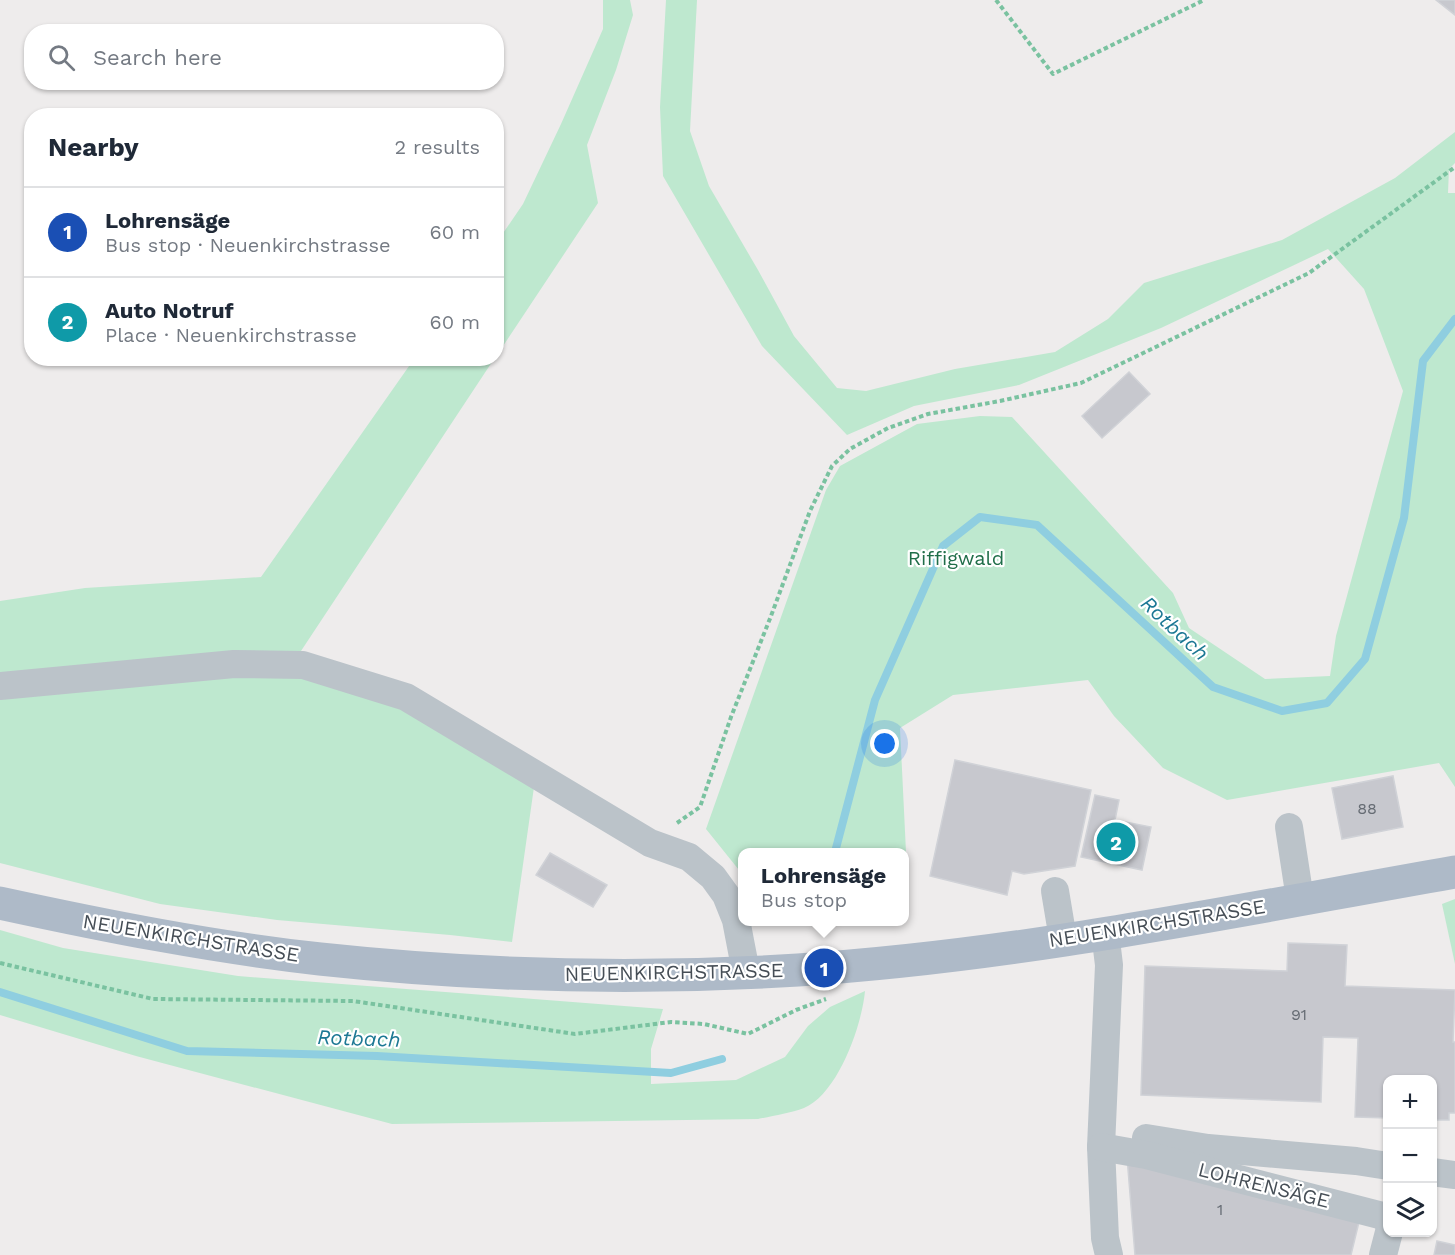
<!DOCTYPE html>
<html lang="en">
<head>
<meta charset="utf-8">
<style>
  body { margin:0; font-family:"Work Sans",sans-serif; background:#f2f2f3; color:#1f2937 }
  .controls { position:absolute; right:18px; bottom:18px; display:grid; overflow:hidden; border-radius:12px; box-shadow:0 2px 4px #0004 }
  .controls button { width:54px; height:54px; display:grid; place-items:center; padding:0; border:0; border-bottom:2px solid #e0e1e3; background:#fff; color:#1f2937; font:30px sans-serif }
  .you { position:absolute; left:885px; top:744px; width:21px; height:21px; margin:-15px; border:4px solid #fff; border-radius:50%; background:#1a73e8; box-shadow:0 0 0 9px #1a73e833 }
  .badge { display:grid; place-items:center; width:39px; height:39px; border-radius:50%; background:#0b8043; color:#fff; font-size:20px; font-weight:700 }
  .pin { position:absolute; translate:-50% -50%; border:3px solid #fff; box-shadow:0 2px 6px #0006 }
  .popup { position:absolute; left:738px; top:848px; width:171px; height:78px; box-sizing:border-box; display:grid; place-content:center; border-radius:12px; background:#fff; filter:drop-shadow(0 2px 4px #0005); font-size:20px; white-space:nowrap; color:#747a83 }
  .popup b { font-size:22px; color:#1f2937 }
  .popup::after { content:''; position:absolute; left:50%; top:100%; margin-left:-12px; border:12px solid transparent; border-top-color:#fff }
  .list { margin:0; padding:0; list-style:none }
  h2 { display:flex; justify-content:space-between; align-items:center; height:78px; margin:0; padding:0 24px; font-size:26px }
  h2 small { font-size:20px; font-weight:400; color:#747a83 }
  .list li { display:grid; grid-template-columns:39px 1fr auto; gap:18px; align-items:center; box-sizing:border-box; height:90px; padding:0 24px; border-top:2px solid #e0e1e3 }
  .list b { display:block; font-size:22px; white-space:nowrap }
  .list p { margin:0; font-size:20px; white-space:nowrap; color:#747a83 }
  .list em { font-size:20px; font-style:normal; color:#747a83 }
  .icon { flex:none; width:33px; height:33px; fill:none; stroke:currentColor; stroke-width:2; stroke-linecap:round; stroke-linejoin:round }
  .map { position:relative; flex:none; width:1455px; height:1255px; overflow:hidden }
  .search { position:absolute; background:#fff; box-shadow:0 2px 4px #0004; left:24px; top:24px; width:480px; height:66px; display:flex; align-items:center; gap:15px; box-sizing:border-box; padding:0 21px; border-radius:24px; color:#747a83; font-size:22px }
  .panel { position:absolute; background:#fff; box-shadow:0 2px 4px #0004; left:24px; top:108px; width:480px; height:258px; border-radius:24px }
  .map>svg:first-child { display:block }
  .green { fill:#bee8cf }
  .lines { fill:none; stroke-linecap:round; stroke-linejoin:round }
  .stream { stroke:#8fcee0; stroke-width:8 }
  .building { fill:#c7c8ce; stroke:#d0d2d7; stroke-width:1.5 }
  .path { stroke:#7ac2a0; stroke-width:4; stroke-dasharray:4.5 3; stroke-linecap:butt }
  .minor { stroke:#bbc3c9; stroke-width:28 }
  .major { stroke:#aebac8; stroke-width:33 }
  .labels { text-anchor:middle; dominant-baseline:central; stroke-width:4.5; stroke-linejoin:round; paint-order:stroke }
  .number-label { font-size:16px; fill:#666c74 }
  .park-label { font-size:20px; fill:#206e49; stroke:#fff }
  .street-label { font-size:20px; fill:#464e56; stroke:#fff }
  .water-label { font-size:21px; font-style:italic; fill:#1c7894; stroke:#fff }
</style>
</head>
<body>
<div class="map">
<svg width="1455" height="1255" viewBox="0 0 1455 1255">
  <rect width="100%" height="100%" fill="#eeecec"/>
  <g class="green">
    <path d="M603 0H630L633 15 616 70 587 145 598 203 497 355V242L523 204 561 124 603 29Z"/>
    <path d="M666 0H697L690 131 709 186 758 270 794 336 837 388 866 391 955 369 1055 352 1108 319 1144 283 1282 240 1395 178 1455 132V163L1449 169 1448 193H1455V787L1439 763 1227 800 1163 768 1114 716 1088 680 953 695 900 728 909 914H905V852H743V875L706 829 826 490 840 466 917 424 980 416 1012 417 1173 593 1189 628 1265 679 1330 676 1336 636 1403 391 1364 289 1328 249 1161 328 1019 385 914 406 847 435 762 346 663 176 660 107Z"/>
    <path d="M414 359H494L301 651 535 780 512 942 450 935 277 920 160 904 0 863V601L85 588 261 577Z"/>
    <path d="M1455 899V964L1442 904Z"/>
    <path d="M0 930 63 948 238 976 663 1009 651 1049V1084L736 1080 785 1057 808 1026 830 1007 865 991C862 1025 838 1094 804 1108 790 1113 773 1116 758 1119L392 1124 136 1056 0 1015Z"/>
  </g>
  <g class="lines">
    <g class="stream">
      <path d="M835 852 875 700 943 546 980 517 1037 525 1213 687 1282 711 1327 703 1365 659 1404 518 1423 361 1455 319"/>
      <path d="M0 992 187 1051 377 1056 671 1073 722 1059"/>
    </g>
  </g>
  <g class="building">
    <path d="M1436 0H1455V15Z"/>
    <path d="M1129 372 1150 394 1102 438 1082 416Z"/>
    <path d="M955 760 1091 790 1075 866 1024 874 1012 871 1007 895 930 876Z"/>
    <path d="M1393 776 1403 827 1342 839 1332 788Z"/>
    <path d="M1095 795 1119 800 1115 820 1151 827 1142 870 1081 857Z"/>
    <path d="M550 853 607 885 593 907 536 875Z"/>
    <path d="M1288 943 1347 945 1345 986 1455 990 1453 1042H1455V1113H1449V1120H1432V1080H1388V1118L1355 1117 1358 1038 1323 1037 1321 1102 1141 1095 1145 966 1287 971Z"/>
    <path d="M1127 1157 1359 1222 1351 1255H1135Z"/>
    <path d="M1437 1241 1455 1245V1255H1434Z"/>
  </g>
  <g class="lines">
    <g class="path">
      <path d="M996 0 1053 74 1204 0"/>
      <path d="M677 823 700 807 731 717 771 616 810 511 832 466 850 449 888 428 928 414 1000 401 1081 383 1309 273 1455 167"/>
      <path d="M0 963 153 999 353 1001 575 1034 671 1022 704 1024 748 1034 796 1010 826 999"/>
    </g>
    <g class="minor">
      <path d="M0 686 234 664 303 665 406 697 650 843 689 857 713 877 726 895 736 920 746 972"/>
      <path d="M1289 827 1300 899"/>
      <path d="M1055 891 1063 939"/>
      <path d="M1105 932 1109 965 1101 1147 1105 1238 1109 1255"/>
      <path d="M1146 1138 1208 1148 1356 1161 1388 1166"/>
      <path d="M1101 1147 1146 1155 1383 1216 1388 1222"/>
      <path d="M1432 1172 1455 1175"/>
      <path d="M1383 1255 1389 1232"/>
    </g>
    <path class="major" d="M0 903C106 926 212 947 320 959 478 976 639 980 798 970 1018 956 1238 910 1455 872"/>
  </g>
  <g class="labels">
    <g class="number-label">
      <text x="1367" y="808">88</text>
      <text x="1299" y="1014">91</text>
      <text x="1220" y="1209">1</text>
    </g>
    <g class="park-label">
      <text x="956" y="558">Riffigwald</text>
    </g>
    <g class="street-label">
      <text transform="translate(1157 923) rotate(-9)">NEUENKIRCHSTRASSE</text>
      <text transform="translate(191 938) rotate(9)">NEUENKIRCHSTRASSE</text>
      <text transform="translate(674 972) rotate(-1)">NEUENKIRCHSTRASSE</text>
      <text transform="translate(1264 1185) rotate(14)">LOHRENSÄGE</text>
    </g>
    <g class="water-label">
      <text transform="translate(1175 628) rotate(43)">Rotbach</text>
      <text transform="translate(359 1038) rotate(2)">Rotbach</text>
    </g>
  </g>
</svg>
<div class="controls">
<button>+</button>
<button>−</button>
<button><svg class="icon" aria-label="layers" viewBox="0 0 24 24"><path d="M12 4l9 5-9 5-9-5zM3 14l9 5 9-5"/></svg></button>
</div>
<div class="you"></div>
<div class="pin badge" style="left:824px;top:968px;background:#1a4fb4">1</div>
<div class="popup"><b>Lohrensäge</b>Bus stop</div>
<div class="pin badge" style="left:1116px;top:842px;background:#0f9aa8">2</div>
<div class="search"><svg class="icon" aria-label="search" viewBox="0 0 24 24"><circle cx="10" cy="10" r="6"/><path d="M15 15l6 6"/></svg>Search here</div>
<section class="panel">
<h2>Nearby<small>2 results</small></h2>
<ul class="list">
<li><span class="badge" style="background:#1a4fb4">1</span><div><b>Lohrensäge</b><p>Bus stop · Neuenkirchstrasse</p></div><em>60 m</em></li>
<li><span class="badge" style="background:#0f9aa8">2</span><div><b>Auto Notruf</b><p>Place · Neuenkirchstrasse</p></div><em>60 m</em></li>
</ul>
</section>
</div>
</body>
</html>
